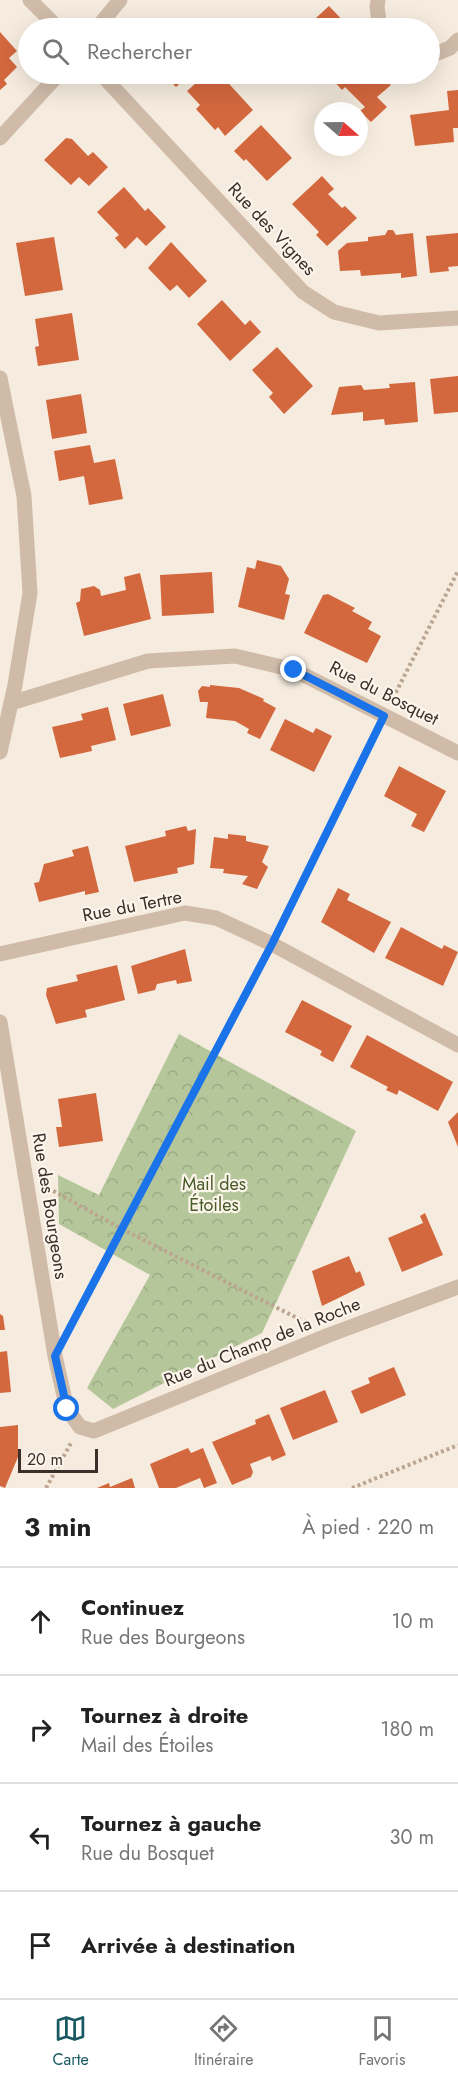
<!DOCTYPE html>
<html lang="fr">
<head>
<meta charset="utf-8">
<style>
  body { margin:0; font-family:Jost,sans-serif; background:#f6f6f6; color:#222 }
  .compass { position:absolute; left:314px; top:102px; width:54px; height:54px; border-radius:50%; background:#fff; box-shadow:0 6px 24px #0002; rotate:110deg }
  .scale { position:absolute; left:18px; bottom:15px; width:80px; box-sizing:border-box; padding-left:6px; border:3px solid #3b2f29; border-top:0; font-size:16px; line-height:21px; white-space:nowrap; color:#3b2f29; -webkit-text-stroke:4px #fcf5eb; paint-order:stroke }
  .stop { position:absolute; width:18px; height:18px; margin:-14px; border:4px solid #1a73e8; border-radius:50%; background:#fff }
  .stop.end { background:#1a73e8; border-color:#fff; box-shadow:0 2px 6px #0008 }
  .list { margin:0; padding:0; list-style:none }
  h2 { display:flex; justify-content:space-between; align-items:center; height:78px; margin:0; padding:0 24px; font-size:26px }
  h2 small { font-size:20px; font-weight:400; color:#767676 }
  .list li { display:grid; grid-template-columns:39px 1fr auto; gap:18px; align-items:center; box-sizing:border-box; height:108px; padding:0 24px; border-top:2px solid #e0e0e0 }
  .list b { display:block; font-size:22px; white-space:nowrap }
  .list p { margin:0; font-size:20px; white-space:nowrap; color:#767676 }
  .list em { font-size:20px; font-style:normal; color:#767676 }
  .icon { flex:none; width:33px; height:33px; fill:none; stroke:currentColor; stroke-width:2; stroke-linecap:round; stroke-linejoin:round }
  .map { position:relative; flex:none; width:458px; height:1488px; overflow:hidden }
  .search { position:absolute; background:#fff; box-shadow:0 6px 24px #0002; left:18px; right:18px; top:18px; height:66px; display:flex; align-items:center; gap:15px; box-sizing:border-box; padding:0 21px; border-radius:33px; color:#767676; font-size:22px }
  .sheet { height:510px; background:#fff }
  nav { display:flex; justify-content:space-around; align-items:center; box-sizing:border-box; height:84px; border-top:2px solid #e0e0e0; background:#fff; font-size:16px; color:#767676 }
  nav a { display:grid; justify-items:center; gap:3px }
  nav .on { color:#195a62 }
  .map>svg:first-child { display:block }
  .park { fill:url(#park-crowns) }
  .building { fill:#d3683e }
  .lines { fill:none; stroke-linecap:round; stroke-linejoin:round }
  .path { stroke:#bba591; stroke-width:4; stroke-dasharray:3 3; stroke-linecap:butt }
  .street { stroke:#cfbba8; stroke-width:15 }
  .route { stroke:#1a73e8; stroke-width:8 }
  .labels { text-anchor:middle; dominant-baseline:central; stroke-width:4.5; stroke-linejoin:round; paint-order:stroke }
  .street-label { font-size:18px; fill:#3b2f29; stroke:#fcf5eb }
  .park-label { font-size:18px; fill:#485c29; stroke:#fcf5eb }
</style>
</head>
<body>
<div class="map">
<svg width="458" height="1488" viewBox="0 0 458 1488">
  <defs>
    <pattern id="park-crowns" width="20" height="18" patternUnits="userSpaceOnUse" patternTransform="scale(1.5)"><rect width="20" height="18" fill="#b6c69b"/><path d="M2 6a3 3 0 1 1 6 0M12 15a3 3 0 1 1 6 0" fill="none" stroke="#9daa86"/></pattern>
  </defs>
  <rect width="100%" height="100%" fill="#f5ebde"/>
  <path class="park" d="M179 1034 356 1131 262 1333 113 1409 87 1388 150 1275 59 1224 58 1175 99 1195Z"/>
  <g class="building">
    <path d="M329 6 350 28H305Z"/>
    <path d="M0 32 17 51 9 58 17 67 4 80 7 84 0 90Z"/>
    <path d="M163 74H190L176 87Z"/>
    <path d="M206 74H220L253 110 225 136 218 127 215 130 196 109 200 105 187 91Z"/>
    <path d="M338 74H380L391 85 377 97 387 107 371 122 360 111 365 107 345 87 342 90 332 79Z"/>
    <path d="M458 90V128H453L454 142 415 146 410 115 449 110 447 91Z"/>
    <path d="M261 125 292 158 267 181 246 159 244 161 234 151Z"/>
    <path d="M66 138 72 139 88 156 93 152 108 167 89 186 79 177 71 185 44 160Z"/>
    <path d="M322 176 334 189 328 194 342 208 345 206 357 218 327 246 316 235 319 232 292 204Z"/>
    <path d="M124 187 145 211 148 208 166 227 146 246 137 237 125 249 115 238 119 235 97 212Z"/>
    <path d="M388 230H393L396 235 413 233 417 276 401 278V273L361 276 360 270 340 271 338 251 347 243 368 241V237L385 235Z"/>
    <path d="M458 233V266L448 267 449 271 430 273 426 236Z"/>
    <path d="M54 237 63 290 25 296 16 243Z"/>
    <path d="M171 242 207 281 189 298 177 285 170 291 148 268Z"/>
    <path d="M222 300 245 325 250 320 261 332 230 361 197 324Z"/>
    <path d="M72 313 79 360 38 366 35 347 39 346 35 319Z"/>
    <path d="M277 347 313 386 284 414 269 397 273 393 252 370Z"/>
    <path d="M458 376V412L434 414 430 379Z"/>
    <path d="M415 382 418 422 385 425 384 419 363 421V412L331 415 339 387 361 385 364 390 390 388 389 384Z"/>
    <path d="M81 394 87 433 52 439 46 400Z"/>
    <path d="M90 445 94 463 115 459 123 499 89 505 84 476 59 481 54 451Z"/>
    <path d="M257 560 281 566 289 579 285 594 290 595 284 620 238 607 247 567 255 569Z"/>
    <path d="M212 572 214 613 162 616 160 575Z"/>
    <path d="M140 573 151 619 84 636 76 603 80 601 81 589 94 586 100 590 101 596 126 590 124 577Z"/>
    <path d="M328 594 355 608 352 611 372 622 368 629 381 636 367 663 304 633 323 595Z"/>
    <path d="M210 685 239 688 264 699 263 701 276 708 260 739 247 733 249 729 235 721 206 718 208 702H200L198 691 202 686 210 687Z"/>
    <path d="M163 694 171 726 131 736 123 704Z"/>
    <path d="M108 707 116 740 91 746 92 751 60 758 52 727 83 720 81 714Z"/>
    <path d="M285 719 313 733 316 728 332 736 314 772 270 750Z"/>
    <path d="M399 766 446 791 424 832 411 826 417 814 384 796Z"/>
    <path d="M186 826 188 831 196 829 194 864 177 868 178 873 134 882 125 846 166 836 165 831Z"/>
    <path d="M228 834 246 836V841L269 846 262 862 268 867 257 889 242 884 248 876 223 873 224 869 210 868 214 837 228 839Z"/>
    <path d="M88 846 99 892 85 895V891L39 902 34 883 39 882 44 864 74 856 72 850Z"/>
    <path d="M338 888 350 894 347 900 391 922 374 953 321 922Z"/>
    <path d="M401 927 442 949 444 945 458 952 443 986 385 958Z"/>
    <path d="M185 949 192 981 177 984 176 980 157 984 155 990 138 994 131 966Z"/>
    <path d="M117 965 125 1000 85 1010 87 1017 56 1024 46 995 47 988 78 981 76 975Z"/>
    <path d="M302 1000 352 1026 333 1062 320 1055 322 1051 285 1032Z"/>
    <path d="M367 1035 453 1082 438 1111 399 1090 397 1095 386 1090 388 1087 350 1067Z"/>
    <path d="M96 1093 103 1141 59 1147 56 1127H62L58 1099Z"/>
    <path d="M458 1112V1147L448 1122Z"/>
    <path d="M425 1213 443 1255 402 1272 388 1238 423 1223 420 1216Z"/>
    <path d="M349 1256 356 1273 360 1271 365 1285 322 1306 312 1271Z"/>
    <path d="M0 1314 3 1316 5 1330H0Z"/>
    <path d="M7 1351 11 1392 0 1393V1352Z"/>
    <path d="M394 1367 406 1395 361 1414 351 1391 370 1383 368 1378Z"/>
    <path d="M325 1390 338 1422 293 1440 280 1408Z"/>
    <path d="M269 1414 286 1455 272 1461 270 1456 250 1464 253 1472 251 1477 232 1485 212 1442 256 1424 255 1420Z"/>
    <path d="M18 1425V1457L5 1488 0 1486V1427Z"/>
    <path d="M188 1448 191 1453 203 1448 217 1483 204 1488 200 1478 176 1488H159L150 1464Z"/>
    <path d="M132 1478 135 1488H97L109 1483 110 1487Z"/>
  </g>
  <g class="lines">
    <g class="path">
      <path d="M393 698 458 571"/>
      <path d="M280 927 375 735"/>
      <path d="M48 1188 122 1229 305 1322"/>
      <path d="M71 1326 263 961"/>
      <path d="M46 1488 71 1443"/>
      <path d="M352 1488 458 1445"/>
    </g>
    <g class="street">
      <path d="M30 0 58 28"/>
      <path d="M378 0 377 7 380 28"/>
      <path d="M97 28 120 0"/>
      <path d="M430 56 450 48 458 40"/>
      <path d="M101 74 303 292 334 312 379 323 458 318"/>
      <path d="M0 138 59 74"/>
      <path d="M0 378 24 496 30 593 15 685 0 752"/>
      <path d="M11 703 148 661 235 656 294 670 458 753"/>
      <path d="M0 954 185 913 216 918 272 944 458 1045"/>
      <path d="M0 1022 55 1356 67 1409 80 1427 94 1431 329 1335 458 1287"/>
    </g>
  </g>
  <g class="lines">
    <path class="route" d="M67 1409 55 1356 272 944 384 716 294 670"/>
  </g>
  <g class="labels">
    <g class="street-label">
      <text transform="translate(272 229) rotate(47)">Rue des Vignes</text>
      <text transform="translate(384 693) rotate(27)">Rue du Bosquet</text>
      <text transform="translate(132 906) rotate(-11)">Rue du Tertre</text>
      <text transform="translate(50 1206) rotate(81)">Rue des Bourgeons</text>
      <text transform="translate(262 1342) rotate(-22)">Rue du Champ de la Roche</text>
    </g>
    <g class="park-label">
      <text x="214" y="1184">Mail des<tspan x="214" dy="21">Étoiles</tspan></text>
    </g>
  </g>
</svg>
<svg class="compass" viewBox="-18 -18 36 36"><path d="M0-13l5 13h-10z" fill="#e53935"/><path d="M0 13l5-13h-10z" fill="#767676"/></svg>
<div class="scale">20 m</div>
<div class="stop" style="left:67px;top:1409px"></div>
<div class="stop end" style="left:294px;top:670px"></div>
<div class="search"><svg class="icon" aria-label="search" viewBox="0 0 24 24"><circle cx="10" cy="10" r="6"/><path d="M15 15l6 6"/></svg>Rechercher</div>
</div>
<section class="sheet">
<h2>3 min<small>À pied · 220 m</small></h2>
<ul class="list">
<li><svg class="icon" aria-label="ahead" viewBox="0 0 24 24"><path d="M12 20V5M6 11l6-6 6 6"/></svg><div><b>Continuez</b><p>Rue des Bourgeons</p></div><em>10 m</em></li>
<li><svg class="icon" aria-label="right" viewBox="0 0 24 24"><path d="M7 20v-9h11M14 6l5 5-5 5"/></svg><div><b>Tournez à droite</b><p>Mail des Étoiles</p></div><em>180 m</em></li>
<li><svg class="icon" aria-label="left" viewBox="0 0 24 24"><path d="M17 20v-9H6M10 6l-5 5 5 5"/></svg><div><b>Tournez à gauche</b><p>Rue du Bosquet</p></div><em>30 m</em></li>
<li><svg class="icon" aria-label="arrive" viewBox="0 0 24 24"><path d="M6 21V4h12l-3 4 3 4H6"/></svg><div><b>Arrivée à destination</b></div></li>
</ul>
</section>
<nav>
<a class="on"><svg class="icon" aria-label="map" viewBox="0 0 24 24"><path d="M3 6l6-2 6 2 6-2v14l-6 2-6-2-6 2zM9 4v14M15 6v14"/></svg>Carte</a>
<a><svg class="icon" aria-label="directions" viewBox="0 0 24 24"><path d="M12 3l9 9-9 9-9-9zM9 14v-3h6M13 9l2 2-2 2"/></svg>Itinéraire</a>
<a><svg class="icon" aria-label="saved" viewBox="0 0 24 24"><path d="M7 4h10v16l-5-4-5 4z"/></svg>Favoris</a>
</nav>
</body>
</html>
